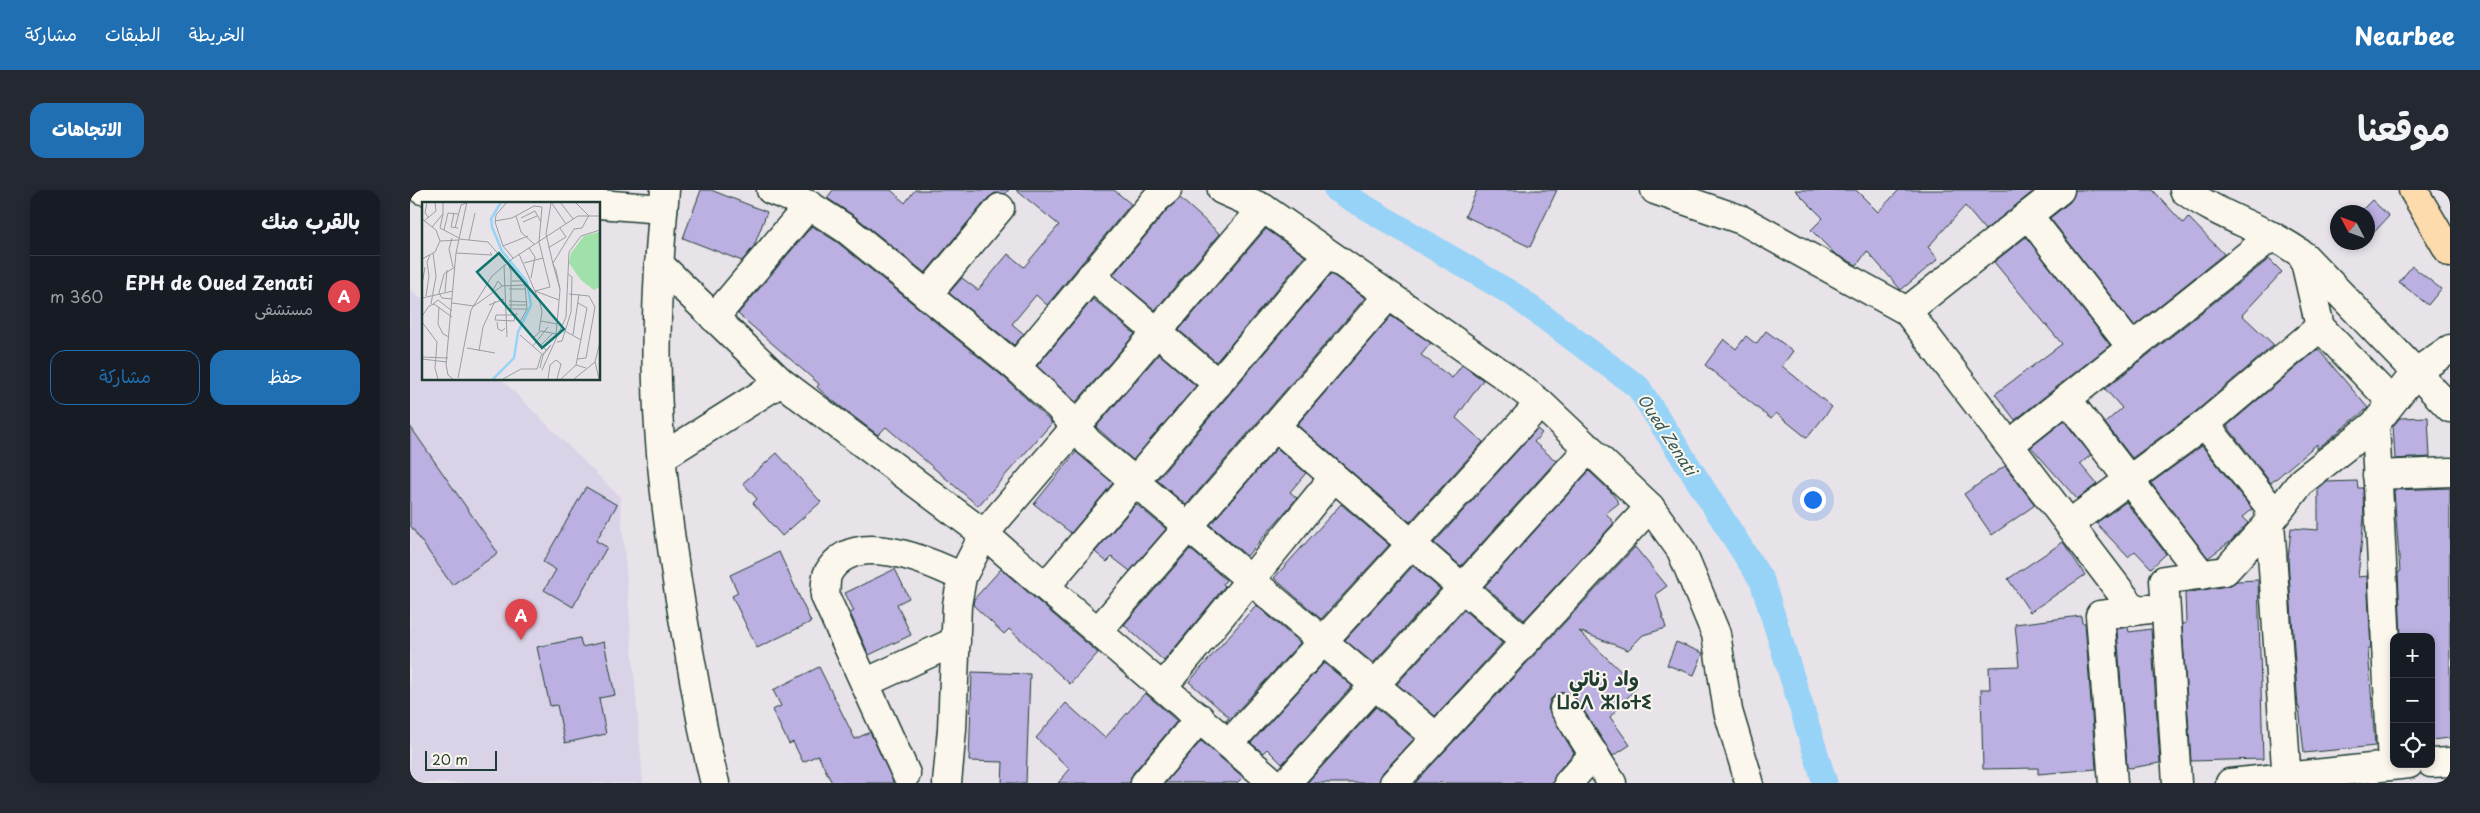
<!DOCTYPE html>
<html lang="ar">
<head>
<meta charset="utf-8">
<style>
  body { margin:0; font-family:"Playpen Sans","Playpen Sans Arabic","Noto Sans Tifinagh",sans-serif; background:#242831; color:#f1f3f6; direction:rtl }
  .controls { position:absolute; right:15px; bottom:15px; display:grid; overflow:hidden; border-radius:10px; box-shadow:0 2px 8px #0003 }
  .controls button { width:45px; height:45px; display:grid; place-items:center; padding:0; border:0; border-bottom:1px solid #363941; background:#171b24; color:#f1f3f6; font:25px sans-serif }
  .compass { position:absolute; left:1920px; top:15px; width:45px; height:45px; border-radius:50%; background:#171b24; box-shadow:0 2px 8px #0003; rotate:311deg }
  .scale { position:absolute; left:15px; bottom:12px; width:72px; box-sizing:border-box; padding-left:5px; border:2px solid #1f3d34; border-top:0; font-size:14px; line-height:18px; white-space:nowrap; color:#1f3d34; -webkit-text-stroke:4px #fbf7ec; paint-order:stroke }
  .you { position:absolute; left:1402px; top:309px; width:18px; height:18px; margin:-12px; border:4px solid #fff; border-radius:50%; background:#1a73e8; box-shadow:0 0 0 8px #1a73e833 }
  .badge { display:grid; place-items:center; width:32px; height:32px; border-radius:50%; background:#1f6fb2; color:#fff; font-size:16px; font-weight:700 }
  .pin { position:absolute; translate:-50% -41px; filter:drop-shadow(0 1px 2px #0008) }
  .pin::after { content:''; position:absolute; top:26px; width:18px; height:15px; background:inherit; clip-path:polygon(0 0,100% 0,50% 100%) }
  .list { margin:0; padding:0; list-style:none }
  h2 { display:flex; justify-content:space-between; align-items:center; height:65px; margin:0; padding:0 20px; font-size:21px }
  h2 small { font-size:16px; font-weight:400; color:#9ea1a6 }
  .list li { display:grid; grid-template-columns:32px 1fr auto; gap:15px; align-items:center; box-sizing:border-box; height:80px; padding:0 20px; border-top:1px solid #363941 }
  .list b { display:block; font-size:19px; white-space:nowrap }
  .list p { margin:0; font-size:16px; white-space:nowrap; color:#9ea1a6 }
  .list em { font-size:16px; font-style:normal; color:#9ea1a6 }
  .actions { display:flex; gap:10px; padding:15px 20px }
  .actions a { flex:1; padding:11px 0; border:1px solid #1f6fb2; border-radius:15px; text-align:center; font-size:18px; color:#1f6fb2 }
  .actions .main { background:#1f6fb2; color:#fff }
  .icon { flex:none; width:28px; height:28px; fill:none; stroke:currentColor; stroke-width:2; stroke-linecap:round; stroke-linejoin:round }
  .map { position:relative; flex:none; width:2040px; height:593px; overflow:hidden; direction:ltr; border-radius:15px }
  header { display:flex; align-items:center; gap:30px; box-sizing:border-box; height:70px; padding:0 25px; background:#1f6fb2; color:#fff }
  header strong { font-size:24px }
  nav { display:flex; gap:28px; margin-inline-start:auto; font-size:18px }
  .intro { display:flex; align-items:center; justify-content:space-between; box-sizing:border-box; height:120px; padding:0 30px }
  h1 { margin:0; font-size:35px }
  .button { padding:12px 22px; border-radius:15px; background:#1f6fb2; color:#fff; font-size:18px; font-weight:700 }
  main { display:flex; gap:30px; padding:0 30px }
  aside { flex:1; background:#171b24; border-radius:15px; box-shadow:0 2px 8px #0003 }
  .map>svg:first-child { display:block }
  .built { fill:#dad3e7 }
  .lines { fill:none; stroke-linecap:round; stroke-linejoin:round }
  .canal { stroke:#96d3f7; stroke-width:25 }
  .building { fill:#bbb0e1; stroke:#1f3d34 }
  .minor-casing { stroke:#1f3d34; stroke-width:31 }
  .tertiary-casing { stroke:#1f3d34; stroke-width:31 }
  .primary-casing { stroke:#1f3d34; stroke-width:31 }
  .minor { stroke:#fbf7ec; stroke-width:28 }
  .tertiary { stroke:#fbf7ec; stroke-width:28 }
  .primary { stroke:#fedbac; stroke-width:28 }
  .labels { text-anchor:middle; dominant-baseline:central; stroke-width:4; stroke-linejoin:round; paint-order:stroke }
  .water-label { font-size:16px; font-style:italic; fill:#375b5b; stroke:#fbf7ec }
  .district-label { font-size:20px; font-weight:bold; fill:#1f3d34; stroke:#fbf7ec }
  .inset-river { fill:none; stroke:#96d3f7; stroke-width:2.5 }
  .inset-road { fill:none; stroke:#98a0a1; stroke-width:1 }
  .view { fill:#0f766e; fill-opacity:0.15; stroke:#0f766e; stroke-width:2.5 }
  .inset-edge { fill:none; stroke:#1f3d34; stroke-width:2.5 }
</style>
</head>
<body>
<header>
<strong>Nearbee</strong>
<nav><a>الخريطة</a><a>الطبقات</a><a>مشاركة</a></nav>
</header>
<div class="intro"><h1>موقعنا</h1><a class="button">الاتجاهات</a></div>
<main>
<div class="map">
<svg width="2040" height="593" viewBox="0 0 2040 593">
  <rect width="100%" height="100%" fill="#e8e2e9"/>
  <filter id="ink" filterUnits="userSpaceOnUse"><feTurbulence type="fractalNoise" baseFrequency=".02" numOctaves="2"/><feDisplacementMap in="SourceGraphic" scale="10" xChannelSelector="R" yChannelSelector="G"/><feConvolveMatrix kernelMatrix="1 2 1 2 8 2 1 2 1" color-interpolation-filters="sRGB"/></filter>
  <g filter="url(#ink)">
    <path class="built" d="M0 99 14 112V189H91L210 307 233 593H0Z"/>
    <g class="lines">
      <path class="canal" d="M926 0 1104 105 1228 197 1352 391 1415 593"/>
    </g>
    <g class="building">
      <path d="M291 0H301L357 22 344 56 332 71 273 48Z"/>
      <path d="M423 0H481L495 13 505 0H599L595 4 585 3 578 8 515 83 446 27 417 8Z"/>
      <path d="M606 0H704L721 14 637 115 626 105 602 134 614 144 604 155 539 103 552 88 568 100 598 64 614 77 649 35Z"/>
      <path d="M1067 0H1147L1120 57 1055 26Z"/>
      <path d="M1385 0H1446L1468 22 1489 0H1625L1575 40 1555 16 1518 57 1528 69 1491 100 1457 61 1447 75 1425 64 1401 40 1413 28Z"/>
      <path d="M1665 0H1743L1773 33 1778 27 1814 64 1724 136 1640 28 1660 12Z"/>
      <path d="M770 8 810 44 745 120 703 85 757 20Z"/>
      <path d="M1962 10 1979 26 1958 49V22H1950Z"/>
      <path d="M402 36 427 52 596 189 642 233 568 316 476 237 468 245 418 207 407 197 409 194 328 124Z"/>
      <path d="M856 39 895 66 806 172 769 140Z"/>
      <path d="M1616 47 1700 155 1605 230 1585 204 1652 154 1584 72Z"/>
      <path d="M1859 69 1872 82 1832 125 1864 155 1785 222 1722 268 1695 233 1712 218 1695 199Z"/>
      <path d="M2002 76 2031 99 2018 115 1989 92Z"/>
      <path d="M921 84 955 108 776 315 747 290Z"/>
      <path d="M683 109 725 144 666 212 627 176Z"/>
      <path d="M981 126 1021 153 1011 165 1042 188 1052 175 1073 190 1046 228 1073 252 1000 332 887 235Z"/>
      <path d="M1356 141 1383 161 1372 176 1422 217 1397 248 1366 223 1361 229 1295 175 1314 149 1326 159 1336 146 1346 154Z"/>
      <path d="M1908 159 1958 218 1907 259V254L1861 293 1817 236Z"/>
      <path d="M749 164 786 196 723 270 686 237Z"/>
      <path d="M2018 227 2020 267 1985 269 1983 236 1990 228Z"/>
      <path d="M1654 231 1681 265 1670 274 1687 294 1667 309 1621 257Z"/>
      <path d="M0 236 88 363 42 395 0 335Z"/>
      <path d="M1127 239 1132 243 1124 252 1146 271 1051 376 1024 353Z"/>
      <path d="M1792 256 1842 319 1832 327 1838 333 1821 351 1798 368 1741 293Z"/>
      <path d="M867 258 896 283 880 302 887 308 837 366 800 335Z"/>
      <path d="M666 262 703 293 661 343 624 314Z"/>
      <path d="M367 263 411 312 372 346 343 313 347 309 333 293Z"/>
      <path d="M1595 276 1625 315 1582 345 1554 304Z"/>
      <path d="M1179 281 1201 302 1209 313 1196 323 1204 333 1114 430 1075 396Z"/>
      <path d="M1947 291 1948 298H1953L1954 328 1948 387 1957 386 1961 459H1958L1965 556 1894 563 1889 517H1888L1878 369 1881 338 1908 340V299L1916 292Z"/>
      <path d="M176 297 207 315 186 351 197 357 163 417 134 400 146 380 133 372Z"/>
      <path d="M2040 298V548L2021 550V447H1991L1988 382H1990L1984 300Z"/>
      <path d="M1716 312 1756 364 1741 378 1725 361 1718 367 1686 333Z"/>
      <path d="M726 314 756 339 720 381 702 367 697 372 685 362Z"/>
      <path d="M931 314 979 355 911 429 864 388Z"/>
      <path d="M1653 352 1675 385 1620 422 1598 389Z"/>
      <path d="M1225 357 1257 396 1246 404 1256 438 1233 445 1218 460 1169 441 1227 497 1200 527 1220 555 1203 566 1167 510 1161 504 1153 502 1145 505 1140 510 1138 519 1164 563 1146 583 1143 593H1005Z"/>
      <path d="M780 359 816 390 813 394 815 396 754 471 714 435Z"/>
      <path d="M369 362 401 432 347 458 322 406 328 403 320 385Z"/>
      <path d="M1003 376 1030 399 963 473 935 450Z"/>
      <path d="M485 379 499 408 487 414 501 445 459 465 440 423 444 421 435 403Z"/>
      <path d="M591 379 688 463 660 494 599 439 594 444 563 415 564 409Z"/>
      <path d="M1848 390 1853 569 1781 571 1772 434 1776 433 1775 403 1817 396 1827 391Z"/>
      <path d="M846 415 890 453 817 532 816 531 819 527 779 492Z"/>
      <path d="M1054 420 1092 453 1025 526 987 494Z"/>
      <path d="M1671 426 1672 433H1675L1686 579 1628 584V578L1573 579 1571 499H1580L1579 477 1609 476 1605 434Z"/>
      <path d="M1718 437 1719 442 1741 439 1750 573 1720 578 1717 577 1707 439Z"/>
      <path d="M170 448 172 457 194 452 205 505 189 508 196 544 155 553 147 515 140 516 127 457Z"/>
      <path d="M1266 452 1293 463 1284 485 1257 475Z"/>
      <path d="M914 473 942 496 872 574 857 559 853 563 841 553Z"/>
      <path d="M409 477 445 549 460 542 484 593H422L408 565 393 572 383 552 379 554 362 520 371 516 363 500Z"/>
      <path d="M562 482 620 484 616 593H592L593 572 559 571Z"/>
      <path d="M735 503 767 531 723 583 720 593H648L660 579 626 548 656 513 695 548Z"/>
      <path d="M966 517 1004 549 973 582 969 593H897Z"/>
      <path d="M791 551 833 587 827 593H755Z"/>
    </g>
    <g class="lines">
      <defs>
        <g id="minor">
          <path d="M12 0 187 14"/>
          <path d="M361 0 399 15 436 39 606 177 649 217 678 252 1026 547"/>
          <path d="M812 0 853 18 1092 184 1130 213 1240 317 1271 360 1306 444 1318 521 1339 591"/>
          <path d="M1245 0 1332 30 1497 121 1725 421"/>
          <path d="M1774 0C1811 28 1857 38 1894 66L2040 218"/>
          <path d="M189 14 253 19"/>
          <path d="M1618 25 1722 158"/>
          <path d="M1894 67 1910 137 1982 212"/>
          <path d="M249 74 371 192 574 344 864 593"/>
          <path d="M681 86 808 194"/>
          <path d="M517 105 590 18"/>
          <path d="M1497 121 1650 0"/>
          <path d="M304 128 399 15"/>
          <path d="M606 177 746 9 757 0"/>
          <path d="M1657 209 1792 385"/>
          <path d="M1795 234 1859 316 1877 593"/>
          <path d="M1965 234 1982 575"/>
          <path d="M865 236 1114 451"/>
          <path d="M1599 255 1862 46"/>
          <path d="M252 267 371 192"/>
          <path d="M1967 285 2040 282"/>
          <path d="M1659 334 1795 234 1910 137"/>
          <path d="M636 396 917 65"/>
          <path d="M688 441 978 106"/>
          <path d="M455 493 546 451"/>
          <path d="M753 497 924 287"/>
          <path d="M1154 518 1202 593"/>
          <path d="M819 554 1130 213"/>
          <path d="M2021 573 2040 572"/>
          <path d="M496 584 415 406C416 399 415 389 418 383 443 338 517 370 552 387"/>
          <path d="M537 593 542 539 547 415 552 387 574 344 853 18"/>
          <path d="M735 593 790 528"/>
          <path d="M876 593 1179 258"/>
          <path d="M984 593 1240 317"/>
          <path d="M1158 593 1184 564"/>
          <path d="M1703 593 1690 425 1739 419"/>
          <path d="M1767 593 1754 390 1815 381 1860 332 1892 291 1965 234 2006 182 2040 159"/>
          <path d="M1820 593 1999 574"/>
        </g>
        <path id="tertiary" d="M255 0C249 64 245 129 247 193 249 281 264 380 280 467 288 509 294 552 305 593"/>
        <path id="primary" d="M2003 0 2040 63"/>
      </defs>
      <use href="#minor" class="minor-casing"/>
      <use href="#tertiary" class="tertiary-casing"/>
      <use href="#primary" class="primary-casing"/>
      <use href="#minor" class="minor"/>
      <use href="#tertiary" class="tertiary"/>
      <use href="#primary" class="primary"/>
    </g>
  </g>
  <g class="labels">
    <g class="water-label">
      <text transform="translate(1258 244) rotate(57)">Oued Zenati</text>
    </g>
    <g class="district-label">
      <text x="1194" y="488">واد زناتي<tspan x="1194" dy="23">ⵡⴰⴷ ⵣⵏⴰⵜⵉ</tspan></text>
    </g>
  </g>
  <g transform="translate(12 12)">
    <rect width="178" height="178" fill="#e8e2e9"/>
    <path d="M177 30V85L172 88 159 78 147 61 149 51 162 34Z" fill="#a0e0a9"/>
    <path class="inset-river" d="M71 177 92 156 96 130 109 103 105 80 80 49 70 25 69 17 79 0"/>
    <path class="inset-road" d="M5 0 3 11 7 16M85 0 74 13 73 20 81 44 91 56M129 0 144 22M138 0 151 17M153 0 166 13M129 1 124 32 131 62M32 11 29 25 36 26M21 12 18 26 37 36M94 14 99 30 112 42M99 16 113 9 119 20M0 17 14 28 18 39 13 50 0 57M2 19 14 9 13 0M73 19 90 16 112 4 120 5 117 40 128 85 113 89M101 20 115 14M10 25 21 12V0M33 26 39 3 45 1M22 28 26 11 36 12M30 36 27 47 31 65M37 37 66 40 84 61M47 38 53 11M18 39 37 38M81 44 106 34M107 46 113 55 109 76M126 46 144 35 138 26M34 51 70 53 68 50M97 52 118 101 120 110 117 129M85 60 89 69V107M102 61 121 56M131 61 152 27 160 26 167 13M82 63 85 135M90 79H101L103 83 105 107 98 120M0 83 3 65M87 87H104M71 88 76 79 80 84M113 89 137 98M23 90 25 68M147 92 167 94 173 105 164 156 155 157M4 94 7 74 5 60 8 53M0 96 31 89M30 97 20 96 17 91 22 72 33 65M87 99 105 100M30 101 52 104 80 84 103 83M9 102 14 74 11 51M11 102 16 98 30 109M67 103 82 97M87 103H105M17 105 16 122 21 132 27 135M87 107H105M94 113H74L73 118 92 119V118L94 113 95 111M0 114 7 104 12 102 30 115M119 119 135 122M0 120 15 140 13 166 16 177M75 120 76 127 80 129 83 126M105 129 124 148M143 129 159 138M98 133 121 153M134 133 138 88 134 68 131 62 138 87M151 133 157 92M111 136 119 129 135 132M135 140 140 139 149 110 150 75 146 72M119 143 131 131M111 144 126 125M45 146 73 151M57 149 61 125 73 99M0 155 26 156M0 157 25 160M173 160 177 177M154 163 165 106 156 101M120 168 144 115 147 50 159 34 178 28M36 176 49 108 70 74 90 57 156 14H178M31 177 26 173 24 162 34 51 45 0M81 177 99 167H115L119 154 129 143 121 153 118 166M126 177 128 163 134 158 139 162 135 177M139 177 154 163 164 166M152 177 173 160 178 140"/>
    <path class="view" d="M77 51 142 127 120 146 55 70Z"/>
    <rect width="178" height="178" class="inset-edge"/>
  </g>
</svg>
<div class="controls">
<button>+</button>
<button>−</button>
<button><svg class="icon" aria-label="locate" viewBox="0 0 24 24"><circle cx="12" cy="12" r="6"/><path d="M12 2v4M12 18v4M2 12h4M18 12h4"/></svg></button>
</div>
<svg class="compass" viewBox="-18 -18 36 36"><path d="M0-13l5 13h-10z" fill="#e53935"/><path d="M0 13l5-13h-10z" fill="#9ea1a6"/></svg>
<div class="scale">20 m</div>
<div class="you"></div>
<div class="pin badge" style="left:111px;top:450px;background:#e0444e">A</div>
</div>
<aside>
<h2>بالقرب منك<small></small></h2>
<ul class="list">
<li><span class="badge" style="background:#e0444e">A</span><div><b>EPH de Oued Zenati</b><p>مستشفى</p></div><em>360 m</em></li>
</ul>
<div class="actions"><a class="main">حفظ</a><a>مشاركة</a></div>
</aside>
</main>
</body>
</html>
